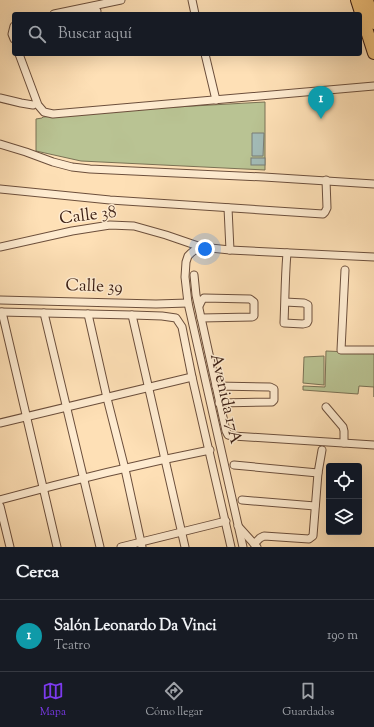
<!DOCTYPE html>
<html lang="es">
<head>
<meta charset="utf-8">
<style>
  body { margin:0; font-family:"Sorts Mill Goudy",serif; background:#20242c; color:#f1f3f6 }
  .controls { position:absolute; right:12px; bottom:12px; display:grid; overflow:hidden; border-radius:4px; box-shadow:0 4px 16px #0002 }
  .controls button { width:36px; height:36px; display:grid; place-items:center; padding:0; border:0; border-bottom:1px solid #363941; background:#171b24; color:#f1f3f6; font:20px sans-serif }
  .you { position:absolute; left:205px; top:249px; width:14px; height:14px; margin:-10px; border:3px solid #fff; border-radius:50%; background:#1a73e8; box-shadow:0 0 0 6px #1a73e833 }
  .badge { display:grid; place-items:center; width:26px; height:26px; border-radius:50%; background:#7c3aed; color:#fff; font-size:13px; font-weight:700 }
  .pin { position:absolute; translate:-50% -33px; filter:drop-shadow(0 1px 2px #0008) }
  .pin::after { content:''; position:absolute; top:21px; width:14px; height:12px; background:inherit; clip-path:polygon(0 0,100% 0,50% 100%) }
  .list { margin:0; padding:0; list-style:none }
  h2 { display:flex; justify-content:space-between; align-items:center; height:52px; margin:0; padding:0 16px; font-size:17px }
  h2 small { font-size:13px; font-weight:400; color:#9ea1a6 }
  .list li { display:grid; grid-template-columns:26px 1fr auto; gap:12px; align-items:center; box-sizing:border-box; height:72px; padding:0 16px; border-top:1px solid #363941 }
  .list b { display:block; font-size:15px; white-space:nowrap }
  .list p { margin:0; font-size:13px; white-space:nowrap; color:#9ea1a6 }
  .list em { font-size:13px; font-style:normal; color:#9ea1a6 }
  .icon { flex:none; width:22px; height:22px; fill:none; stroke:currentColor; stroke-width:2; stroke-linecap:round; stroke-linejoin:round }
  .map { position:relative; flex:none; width:374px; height:547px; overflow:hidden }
  .search { position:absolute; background:#171b24; box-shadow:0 4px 16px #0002; left:12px; right:12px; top:12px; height:44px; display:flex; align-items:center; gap:10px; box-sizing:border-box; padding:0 14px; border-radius:4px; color:#9ea1a6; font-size:15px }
  .sheet { height:124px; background:#171b24 }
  nav { display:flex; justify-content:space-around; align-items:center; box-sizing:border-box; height:56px; border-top:1px solid #363941; background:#171b24; font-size:11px; color:#9ea1a6 }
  nav a { display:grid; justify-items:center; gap:2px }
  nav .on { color:#7c3aed }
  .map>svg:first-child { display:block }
  .green { fill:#b9c393; stroke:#7a7154 }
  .water { fill:#a2bbb7; stroke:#797d76 }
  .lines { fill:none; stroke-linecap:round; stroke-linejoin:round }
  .minor-casing { stroke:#6c4f3c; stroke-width:9 }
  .trunk-casing { stroke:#3c1f14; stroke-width:14 }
  .minor { stroke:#feebd0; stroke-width:7 }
  .trunk { stroke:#efc07b; stroke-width:12 }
  .labels { text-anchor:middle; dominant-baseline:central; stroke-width:3; stroke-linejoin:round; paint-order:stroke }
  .street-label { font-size:17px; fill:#3c1f14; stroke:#feebd0 }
</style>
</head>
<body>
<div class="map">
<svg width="374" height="547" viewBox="0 0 374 547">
  <rect width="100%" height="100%" fill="#fee0b6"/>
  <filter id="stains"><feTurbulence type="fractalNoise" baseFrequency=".005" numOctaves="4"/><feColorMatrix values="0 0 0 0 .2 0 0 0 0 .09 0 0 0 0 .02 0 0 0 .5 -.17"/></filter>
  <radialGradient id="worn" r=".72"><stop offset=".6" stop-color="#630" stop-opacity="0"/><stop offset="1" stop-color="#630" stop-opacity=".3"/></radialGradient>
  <g class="green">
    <path d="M265 102V170L81 161 36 151V119L42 118 43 117 122 110Z"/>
    <path d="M326 351 374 353V397V387L359 386 358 394 303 390V386L325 387Z"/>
    <path d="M324 356V385L303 383 304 357Z"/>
  </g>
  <g class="water">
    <path d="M252 133H264L263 156H252Z"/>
    <rect x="251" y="158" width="14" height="7"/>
  </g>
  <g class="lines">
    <defs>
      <g id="minor">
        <path d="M192 0 195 14"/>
        <path d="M54 14 121 0"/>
        <path d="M83 14 97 11"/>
        <path d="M14 26 12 34 14 39"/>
        <path d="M19 54 38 105 44 112 53 114 374 86"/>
        <path d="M205 54 216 100"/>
        <path d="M0 98 21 103 33 105"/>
        <path d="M0 144 26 152 53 162 72 167 90 169 264 177 374 184"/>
        <path d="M0 189 110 200 323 214 325 212 327 208 326 180"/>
        <path d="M228 208 230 250"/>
        <path d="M0 247 72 231 110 225 134 226 166 235 201 247"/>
        <path d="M345 270 341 350H374"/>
        <path d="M194 275 196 295 226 431 228 435 233 436 374 445"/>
        <path d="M0 300 156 304 188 303"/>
        <path d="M285 302 304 303 308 305V321L307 323 303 324 284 323C285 300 285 276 287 253"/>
        <path d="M199 306 202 300 204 298 250 299 254 302V316L252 317 201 318"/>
        <path d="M0 312 132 315 162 316 176 318 182 327 192 377 231 547"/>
        <path d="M2 312 57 547"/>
        <path d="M44 313 100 547"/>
        <path d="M88 314 107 398 125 469 142 547"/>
        <path d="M132 315 185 547"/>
        <path d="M216 386 270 387 274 389V400L272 402 219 403"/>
        <path d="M326 407 343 427 344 431V443"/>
        <path d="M0 423 192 377"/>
        <path d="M234 465 318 473"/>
        <path d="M0 500C69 481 139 464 210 450"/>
        <path d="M242 500 315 506"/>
        <path d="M0 506 10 547"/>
        <path d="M238 526 257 547"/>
        <path d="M254 544 260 538 264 536 309 539 313 536 318 473 322 450"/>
        <path d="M121 547 226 521"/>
        <path d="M243 547 188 303 185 277 186 262 188 256 191 253 196 249 201 247 230 250 374 257"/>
      </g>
      <g id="trunk">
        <path d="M357 0 374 53"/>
        <path d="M367 0 374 23"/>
      </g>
    </defs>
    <use href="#minor" class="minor-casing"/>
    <use href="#trunk" class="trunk-casing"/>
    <use href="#minor" class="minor"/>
    <use href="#trunk" class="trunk"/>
  </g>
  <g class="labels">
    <g class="street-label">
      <text transform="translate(88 216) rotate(-7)">Calle 38</text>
      <text transform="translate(94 287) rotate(2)">Calle 39</text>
      <text transform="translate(225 399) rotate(77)">Avenida 17A</text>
    </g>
  </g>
  <rect width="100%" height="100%" filter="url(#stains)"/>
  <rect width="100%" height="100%" fill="url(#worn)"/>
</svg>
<div class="controls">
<button><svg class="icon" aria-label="locate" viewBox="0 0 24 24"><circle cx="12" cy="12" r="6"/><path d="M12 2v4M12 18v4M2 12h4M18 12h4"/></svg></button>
<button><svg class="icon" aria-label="layers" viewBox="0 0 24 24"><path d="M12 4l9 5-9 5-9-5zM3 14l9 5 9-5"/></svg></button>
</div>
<div class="you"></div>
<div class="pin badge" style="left:321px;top:119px;background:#0f9aa8">1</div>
<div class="search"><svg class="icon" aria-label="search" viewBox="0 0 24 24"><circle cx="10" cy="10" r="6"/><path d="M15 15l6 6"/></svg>Buscar aquí</div>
</div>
<section class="sheet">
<h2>Cerca<small></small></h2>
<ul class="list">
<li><span class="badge" style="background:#0f9aa8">1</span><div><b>Salón Leonardo Da Vinci</b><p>Teatro</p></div><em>190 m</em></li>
</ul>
</section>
<nav>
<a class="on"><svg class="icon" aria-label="map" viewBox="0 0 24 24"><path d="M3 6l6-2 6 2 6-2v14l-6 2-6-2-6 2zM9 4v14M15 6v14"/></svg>Mapa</a>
<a><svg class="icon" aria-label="directions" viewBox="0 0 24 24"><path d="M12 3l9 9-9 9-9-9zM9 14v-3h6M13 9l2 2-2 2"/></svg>Cómo llegar</a>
<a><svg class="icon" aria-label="saved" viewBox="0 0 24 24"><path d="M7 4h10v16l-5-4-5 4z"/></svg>Guardados</a>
</nav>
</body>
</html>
